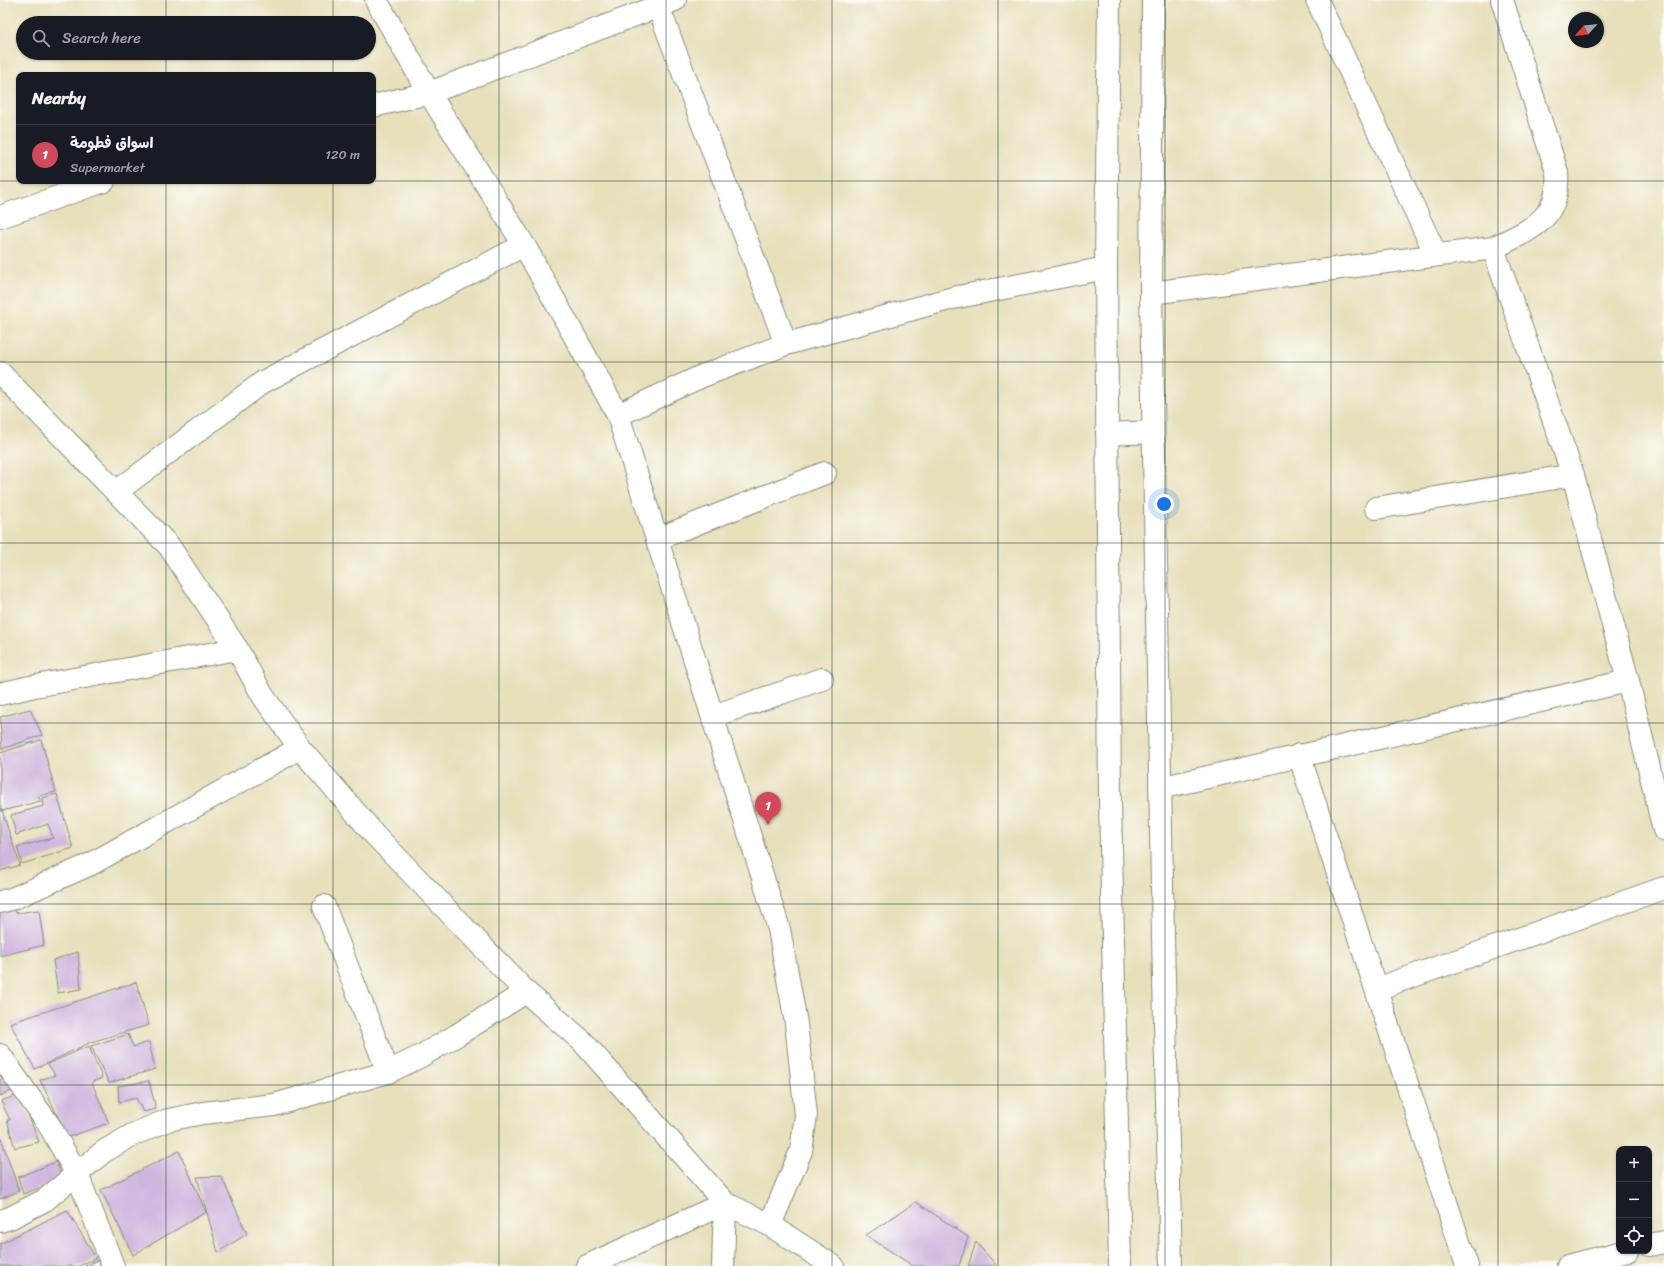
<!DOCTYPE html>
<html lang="en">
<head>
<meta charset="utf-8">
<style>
  body { margin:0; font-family:Sriracha,"Playpen Sans Arabic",sans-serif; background:#242831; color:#f1f3f6 }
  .controls { position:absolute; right:12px; bottom:12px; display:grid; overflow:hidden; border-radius:8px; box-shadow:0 1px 3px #0004 }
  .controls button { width:36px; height:36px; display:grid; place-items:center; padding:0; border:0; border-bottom:1px solid #363941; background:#171b24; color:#f1f3f6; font:20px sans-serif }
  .compass { position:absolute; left:1568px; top:12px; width:36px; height:36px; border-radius:50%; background:#171b24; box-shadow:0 1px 3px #0004; rotate:243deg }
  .you { position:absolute; left:1164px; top:504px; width:14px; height:14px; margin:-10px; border:3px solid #fff; border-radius:50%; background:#1a73e8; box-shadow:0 0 0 6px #1a73e833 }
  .badge { display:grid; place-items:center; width:26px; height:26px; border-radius:50%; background:#d1495b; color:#fff; font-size:13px; font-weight:700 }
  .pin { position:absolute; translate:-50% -33px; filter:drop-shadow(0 1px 2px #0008) }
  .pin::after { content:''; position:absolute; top:21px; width:14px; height:12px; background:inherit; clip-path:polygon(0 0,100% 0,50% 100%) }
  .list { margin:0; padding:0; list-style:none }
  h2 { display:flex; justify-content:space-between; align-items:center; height:52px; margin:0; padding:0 16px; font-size:17px }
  h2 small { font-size:13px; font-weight:400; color:#9ea1a6 }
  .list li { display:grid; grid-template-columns:26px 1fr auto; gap:12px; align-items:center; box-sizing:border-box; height:60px; padding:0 16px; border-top:1px solid #363941 }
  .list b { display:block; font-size:15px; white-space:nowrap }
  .list p { margin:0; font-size:13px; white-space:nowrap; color:#9ea1a6 }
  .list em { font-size:13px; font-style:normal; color:#9ea1a6 }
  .icon { flex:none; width:22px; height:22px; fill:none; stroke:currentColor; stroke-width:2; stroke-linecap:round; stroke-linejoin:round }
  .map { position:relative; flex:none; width:1664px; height:1266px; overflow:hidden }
  .search { position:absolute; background:#171b24; box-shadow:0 1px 3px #0004; left:16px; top:16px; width:360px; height:44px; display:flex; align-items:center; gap:10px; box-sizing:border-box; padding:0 14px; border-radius:22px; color:#9ea1a6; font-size:15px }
  .panel { position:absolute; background:#171b24; box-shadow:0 1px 3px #0004; left:16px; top:72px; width:360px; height:112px; border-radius:8px }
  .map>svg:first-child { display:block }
  .building { fill:#cfb6de }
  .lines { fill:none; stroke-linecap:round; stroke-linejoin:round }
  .street-casing { stroke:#838e78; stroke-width:24 }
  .secondary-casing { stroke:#838e78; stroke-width:24 }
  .street { stroke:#fff; stroke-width:22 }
  .secondary { stroke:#fff; stroke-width:22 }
  .grid { fill:none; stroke:#1f3d34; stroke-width:1; stroke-opacity:0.55 }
</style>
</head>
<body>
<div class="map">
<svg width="1664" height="1266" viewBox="0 0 1664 1266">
  <rect width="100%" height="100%" fill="#fdfcf7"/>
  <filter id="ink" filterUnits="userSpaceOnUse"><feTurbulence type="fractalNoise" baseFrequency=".025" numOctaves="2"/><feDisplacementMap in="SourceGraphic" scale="8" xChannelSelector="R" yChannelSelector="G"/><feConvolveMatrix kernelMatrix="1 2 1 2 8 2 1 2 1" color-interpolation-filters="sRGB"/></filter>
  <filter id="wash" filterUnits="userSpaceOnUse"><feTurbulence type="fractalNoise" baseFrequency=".012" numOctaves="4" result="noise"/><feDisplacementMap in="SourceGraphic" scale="16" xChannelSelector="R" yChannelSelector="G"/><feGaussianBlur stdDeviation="0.9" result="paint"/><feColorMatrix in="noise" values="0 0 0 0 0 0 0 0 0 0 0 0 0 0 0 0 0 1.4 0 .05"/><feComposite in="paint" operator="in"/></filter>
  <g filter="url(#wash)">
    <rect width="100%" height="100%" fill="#e7e0bb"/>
    <g id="blocks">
      <g class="building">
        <path d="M30 709 42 735 2 749 0 717Z"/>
        <path d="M41 740 56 792 38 796 41 801 2 811 20 865 0 871V811H2L0 804V753Z"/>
        <path d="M57 794 73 848 22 864 17 847 53 838 48 824 16 835 11 815 43 806 42 798Z"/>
        <path d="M12 902 16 913 39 910 44 945 0 956V905Z"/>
        <path d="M78 952 81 989 58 993 53 960Z"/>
        <path d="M136 982 149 1025 91 1042 35 1069 10 1023Z"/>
        <path d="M128 1034 133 1047 149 1042 155 1069 109 1083 91 1046Z"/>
        <path d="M89 1046 102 1078 92 1082 91 1084 92 1083 109 1123 68 1137 40 1080 55 1075 48 1064Z"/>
        <path d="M9 1076 15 1089 0 1096V1080Z"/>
        <path d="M149 1081 156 1109 143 1112 136 1098 119 1102 118 1086Z"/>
        <path d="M20 1094 39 1142 15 1148 7 1120H10L1 1101Z"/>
        <path d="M0 1135 19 1191 0 1199Z"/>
        <path d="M179 1151 206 1212 133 1255 101 1190Z"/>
        <path d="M56 1162 63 1179 23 1194 18 1177Z"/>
        <path d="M221 1176 247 1234 218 1252 197 1177Z"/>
        <path d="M916 1202 968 1237 959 1266H913L866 1235Z"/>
        <path d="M67 1210 96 1258 79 1266H0V1244Z"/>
        <path d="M976 1242 997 1266H968Z"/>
        <path d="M99 1260 100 1266H85Z"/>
      </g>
    </g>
  </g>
  <g filter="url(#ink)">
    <use href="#blocks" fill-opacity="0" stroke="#838e78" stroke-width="1"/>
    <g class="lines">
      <defs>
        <g id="street">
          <path d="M376 0 429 93 524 245 618 415 779 929 796 1023 806 1115 801 1151 770 1225"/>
          <path d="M1317 0 1436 255"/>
          <path d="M658 6 786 344"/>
          <path d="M373 106 429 93 675 0"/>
          <path d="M0 217 104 181"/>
          <path d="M1493 248 1573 475 1628 681 1664 830"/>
          <path d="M1151 293 1493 248C1529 230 1561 220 1557 172L1502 0"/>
          <path d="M0 373 169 546 237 649 263 696 300 748 375 835 526 992 582 1041 725 1203 770 1225 833 1266"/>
          <path d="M618 415 700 377 786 344 953 298 1106 268"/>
          <path d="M116 492 263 382 524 245"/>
          <path d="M1376 508 1573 475"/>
          <path d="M657 539 825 473"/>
          <path d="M0 694 30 687 237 649"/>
          <path d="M713 716 822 679"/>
          <path d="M1299 755 1467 1266"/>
          <path d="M1160 788 1628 681"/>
          <path d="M0 902 14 898 91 864 300 748"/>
          <path d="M324 906 388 1072"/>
          <path d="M1376 989 1664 888"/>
          <path d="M0 1055 49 1125 77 1174 113 1266"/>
          <path d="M0 1221 10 1218 45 1200 103 1152 132 1135 168 1120 203 1113 274 1105 388 1072 421 1056 457 1035 526 992"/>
          <path d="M1649 1245 1664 1242"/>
          <path d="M587 1266 725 1203 723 1266"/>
          <path d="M1568 1266 1627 1251"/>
        </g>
        <g id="secondary">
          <path d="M1109 0 1106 268 1110 799 1120 1266"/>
          <path d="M1153 0 1151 293 1163 938 1171 1266"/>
          <path d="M1107 434 1153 432"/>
        </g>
      </defs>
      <use href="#street" class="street-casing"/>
      <use href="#secondary" class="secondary-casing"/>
      <use href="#street" class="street"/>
      <use href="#secondary" class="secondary"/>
    </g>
  </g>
  <path class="grid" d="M166 0V23M333 0V23M499 0V1266M666 0V1266M832 0V1266M998 0V1266M1165 0V1266M1331 0V1266M1498 0V1266M166 53V75M333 53V75M0 181H19M166 181V1266M333 181V1266M373 181H1664M0 362H1664M0 543H1664M0 723H1664M0 904H1664M0 1085H1664"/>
</svg>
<div class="controls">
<button>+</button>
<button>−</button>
<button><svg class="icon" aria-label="locate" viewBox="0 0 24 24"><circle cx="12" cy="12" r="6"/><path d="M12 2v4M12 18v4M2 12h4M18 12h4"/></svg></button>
</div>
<svg class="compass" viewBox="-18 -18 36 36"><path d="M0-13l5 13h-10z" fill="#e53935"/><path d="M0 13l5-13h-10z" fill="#9ea1a6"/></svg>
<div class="you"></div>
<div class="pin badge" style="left:768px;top:825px">1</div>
<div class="search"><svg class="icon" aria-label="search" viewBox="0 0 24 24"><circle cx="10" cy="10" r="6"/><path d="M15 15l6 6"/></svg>Search here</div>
<section class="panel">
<h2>Nearby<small></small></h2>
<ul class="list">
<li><span class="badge">1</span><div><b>اسواق فطومة</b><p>Supermarket</p></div><em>120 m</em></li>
</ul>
</section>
</div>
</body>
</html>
